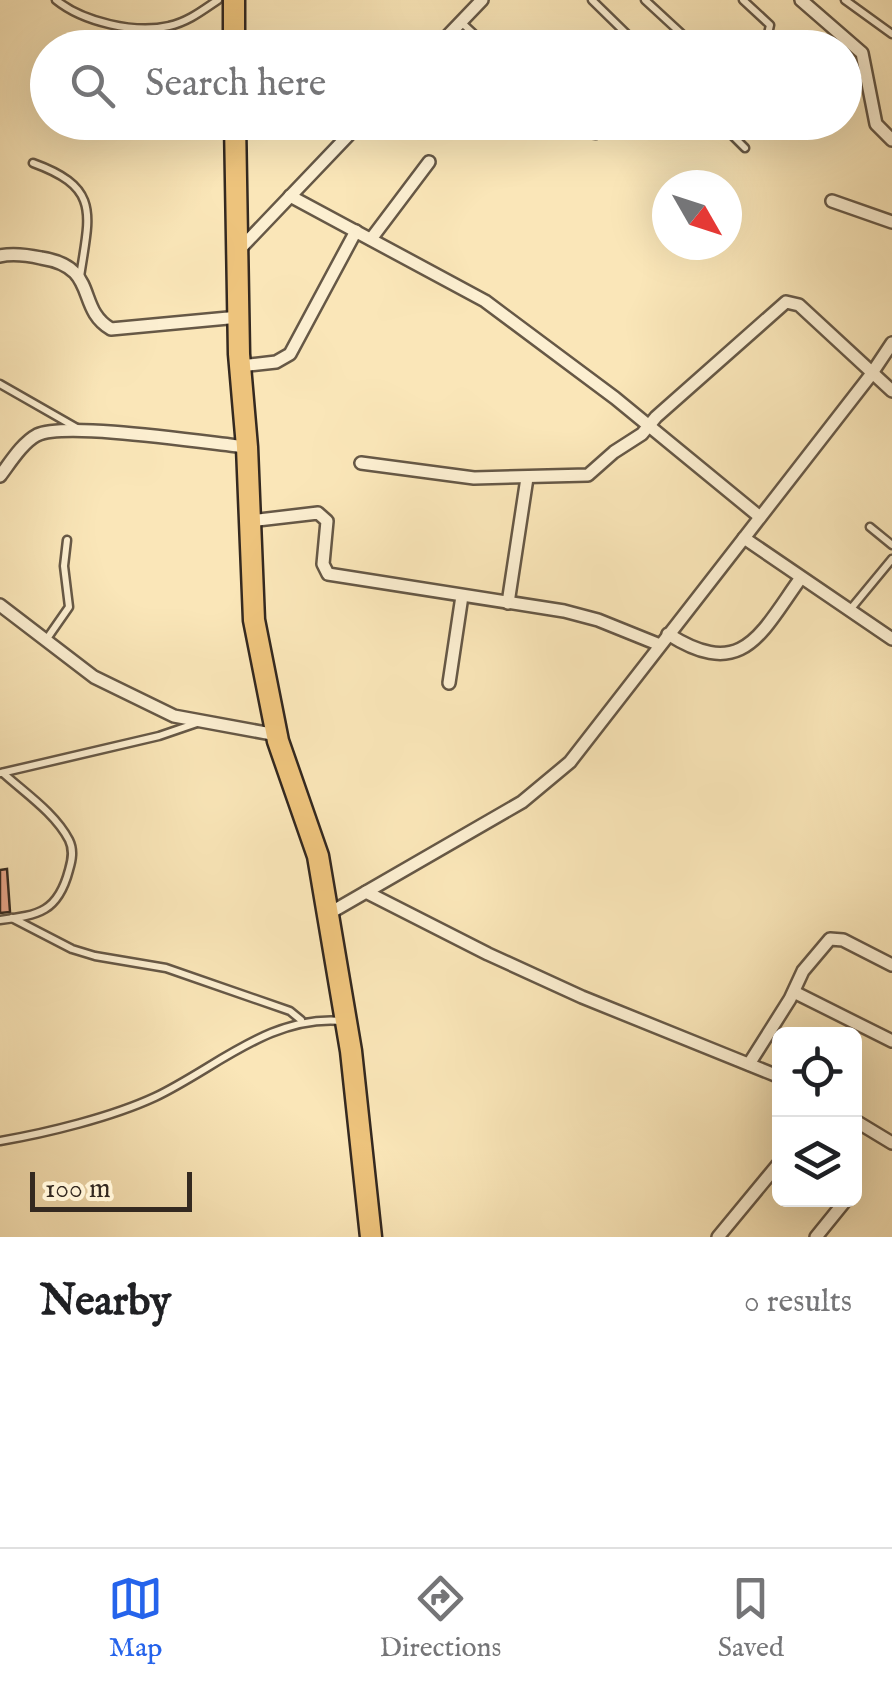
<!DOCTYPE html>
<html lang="en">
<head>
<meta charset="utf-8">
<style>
  body { margin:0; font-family:"IM FELL English",serif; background:#f2f2f2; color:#202124 }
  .controls { position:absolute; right:30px; bottom:30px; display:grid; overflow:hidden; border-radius:15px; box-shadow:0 10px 40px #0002 }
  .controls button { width:90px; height:90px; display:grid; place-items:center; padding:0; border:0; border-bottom:2px solid #e0e0e0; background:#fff; color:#202124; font:50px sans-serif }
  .compass { position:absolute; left:652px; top:170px; width:90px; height:90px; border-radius:50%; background:#fff; box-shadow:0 10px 40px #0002; rotate:129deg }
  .scale { position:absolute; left:30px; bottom:25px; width:162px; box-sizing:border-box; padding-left:10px; border:5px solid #342920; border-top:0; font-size:28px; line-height:35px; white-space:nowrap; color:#342920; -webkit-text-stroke:8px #fcefd1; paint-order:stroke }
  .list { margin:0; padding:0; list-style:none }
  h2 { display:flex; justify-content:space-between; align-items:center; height:130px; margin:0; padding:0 40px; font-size:42px }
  h2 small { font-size:32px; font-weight:400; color:#757577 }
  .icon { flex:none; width:55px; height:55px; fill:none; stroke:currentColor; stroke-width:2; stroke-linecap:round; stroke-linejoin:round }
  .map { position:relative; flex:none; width:892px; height:1237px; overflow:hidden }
  .search { position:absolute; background:#fff; box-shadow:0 10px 40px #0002; left:30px; right:30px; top:30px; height:110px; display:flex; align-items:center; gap:25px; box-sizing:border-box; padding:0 35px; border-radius:55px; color:#757577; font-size:38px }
  .sheet { height:310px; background:#fff }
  nav { display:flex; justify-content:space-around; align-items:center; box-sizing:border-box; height:140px; border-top:2px solid #e0e0e0; background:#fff; font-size:28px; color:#757577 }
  nav a { display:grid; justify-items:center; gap:5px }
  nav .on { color:#2563eb }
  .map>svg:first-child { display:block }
  .building { fill:#eba88d; stroke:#342920; stroke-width:2.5 }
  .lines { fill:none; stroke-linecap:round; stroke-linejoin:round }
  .service-casing { stroke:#665846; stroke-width:11 }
  .minor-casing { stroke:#665846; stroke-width:16 }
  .primary-casing { stroke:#342920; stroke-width:25 }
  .service { stroke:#fcefd1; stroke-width:6 }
  .minor { stroke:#fcefd1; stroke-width:11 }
  .primary { stroke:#edc37c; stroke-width:20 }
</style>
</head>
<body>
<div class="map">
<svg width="892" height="1237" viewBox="0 0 892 1237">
  <rect width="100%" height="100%" fill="#fae6b8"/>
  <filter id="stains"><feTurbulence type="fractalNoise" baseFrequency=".002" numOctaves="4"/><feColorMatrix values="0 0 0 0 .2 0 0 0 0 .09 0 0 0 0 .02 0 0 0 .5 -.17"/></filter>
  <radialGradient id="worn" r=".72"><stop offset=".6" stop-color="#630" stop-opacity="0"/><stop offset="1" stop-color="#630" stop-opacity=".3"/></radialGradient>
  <path class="building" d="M7 869 10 912 0 913V870Z"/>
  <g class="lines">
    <defs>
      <g id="service">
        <path d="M56 0C83 22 135 34 169 26 188 22 203 10 218 0"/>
        <path d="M592 0 641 48"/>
        <path d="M645 0 697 48"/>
        <path d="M743 0 770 25 768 34 756 48"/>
        <path d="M845 0 892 34"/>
        <path d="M461 22 489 48"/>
        <path d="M574 122 589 134 596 135 612 122"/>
        <path d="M719 122 745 148"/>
        <path d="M33 163C102 188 89 215 80 277"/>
        <path d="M0 384 77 428"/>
        <path d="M870 527 892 545"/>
        <path d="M849 611 892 559"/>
        <path d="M46 640 69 607 64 566 67 540"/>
        <path d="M1 773 159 736 197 723"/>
        <path d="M12 918 72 949 95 956 166 968 290 1011 301 1020"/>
        <path d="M0 920C39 915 58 912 69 870 72 860 74 850 69 840 55 813 25 793 3 773"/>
        <path d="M0 1141C47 1133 112 1117 155 1097 216 1068 271 1014 343 1021"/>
      </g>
      <g id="minor">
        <path d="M801 0 862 53 876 124 892 140"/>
        <path d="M436 48 482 0"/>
        <path d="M290 196 485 301 615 398 760 517"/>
        <path d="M832 201 892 222"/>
        <path d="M371 239 429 162"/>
        <path d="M238 251 361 122"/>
        <path d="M0 256C13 253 27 255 41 258 100 267 75 308 111 329L239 317"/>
        <path d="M240 366 276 362 290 354 356 231"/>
        <path d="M361 463 474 478 588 475 614 452 642 434 656 417 786 302 799 305 892 391"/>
        <path d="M0 476C10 463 22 443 37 435 66 421 208 443 247 447"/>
        <path d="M250 521 318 513 327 521 323 564 328 574 564 611 598 620 660 645"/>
        <path d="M744 538 892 639"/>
        <path d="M508 603 527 478"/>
        <path d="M0 605 94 677 174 716 277 735"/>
        <path d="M668 634C742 681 760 635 800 579"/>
        <path d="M449 683 462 596"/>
        <path d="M366 892 488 954 582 997 780 1077"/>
        <path d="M328 914 522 802 570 762 870 376 892 343"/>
        <path d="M794 992 892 1041"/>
        <path d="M749 1064 790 999 803 971 830 939 843 940 892 965"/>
        <path d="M854 1120 892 1143"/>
        <path d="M718 1237 780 1162"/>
        <path d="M816 1237 846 1200"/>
      </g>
      <g id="primary">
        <path d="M234 0V48"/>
        <path d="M235 122 239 354 247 447 254 620 278 741 318 856 351 1051 371 1237"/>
      </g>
    </defs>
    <use href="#service" class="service-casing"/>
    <use href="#minor" class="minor-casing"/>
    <use href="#primary" class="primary-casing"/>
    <use href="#service" class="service"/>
    <use href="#minor" class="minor"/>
    <use href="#primary" class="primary"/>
  </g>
  <rect width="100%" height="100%" filter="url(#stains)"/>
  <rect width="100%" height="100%" fill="url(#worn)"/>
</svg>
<div class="controls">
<button><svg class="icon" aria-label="locate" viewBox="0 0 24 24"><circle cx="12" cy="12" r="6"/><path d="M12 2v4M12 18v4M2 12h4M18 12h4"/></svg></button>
<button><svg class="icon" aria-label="layers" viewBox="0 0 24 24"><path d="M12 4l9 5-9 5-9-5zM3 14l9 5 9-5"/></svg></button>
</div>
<svg class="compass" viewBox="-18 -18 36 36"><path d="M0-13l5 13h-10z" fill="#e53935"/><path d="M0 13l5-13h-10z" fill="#757577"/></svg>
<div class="scale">100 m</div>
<div class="search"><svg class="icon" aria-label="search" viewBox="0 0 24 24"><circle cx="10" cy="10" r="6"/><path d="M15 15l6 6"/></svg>Search here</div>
</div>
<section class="sheet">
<h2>Nearby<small>0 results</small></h2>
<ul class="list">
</ul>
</section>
<nav>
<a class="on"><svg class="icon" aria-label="map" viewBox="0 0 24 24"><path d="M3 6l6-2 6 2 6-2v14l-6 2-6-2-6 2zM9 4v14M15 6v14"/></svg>Map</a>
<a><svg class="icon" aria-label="directions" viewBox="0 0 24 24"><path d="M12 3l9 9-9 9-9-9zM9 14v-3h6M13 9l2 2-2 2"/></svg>Directions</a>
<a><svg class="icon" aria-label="saved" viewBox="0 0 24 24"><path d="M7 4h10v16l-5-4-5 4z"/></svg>Saved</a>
</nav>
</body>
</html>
